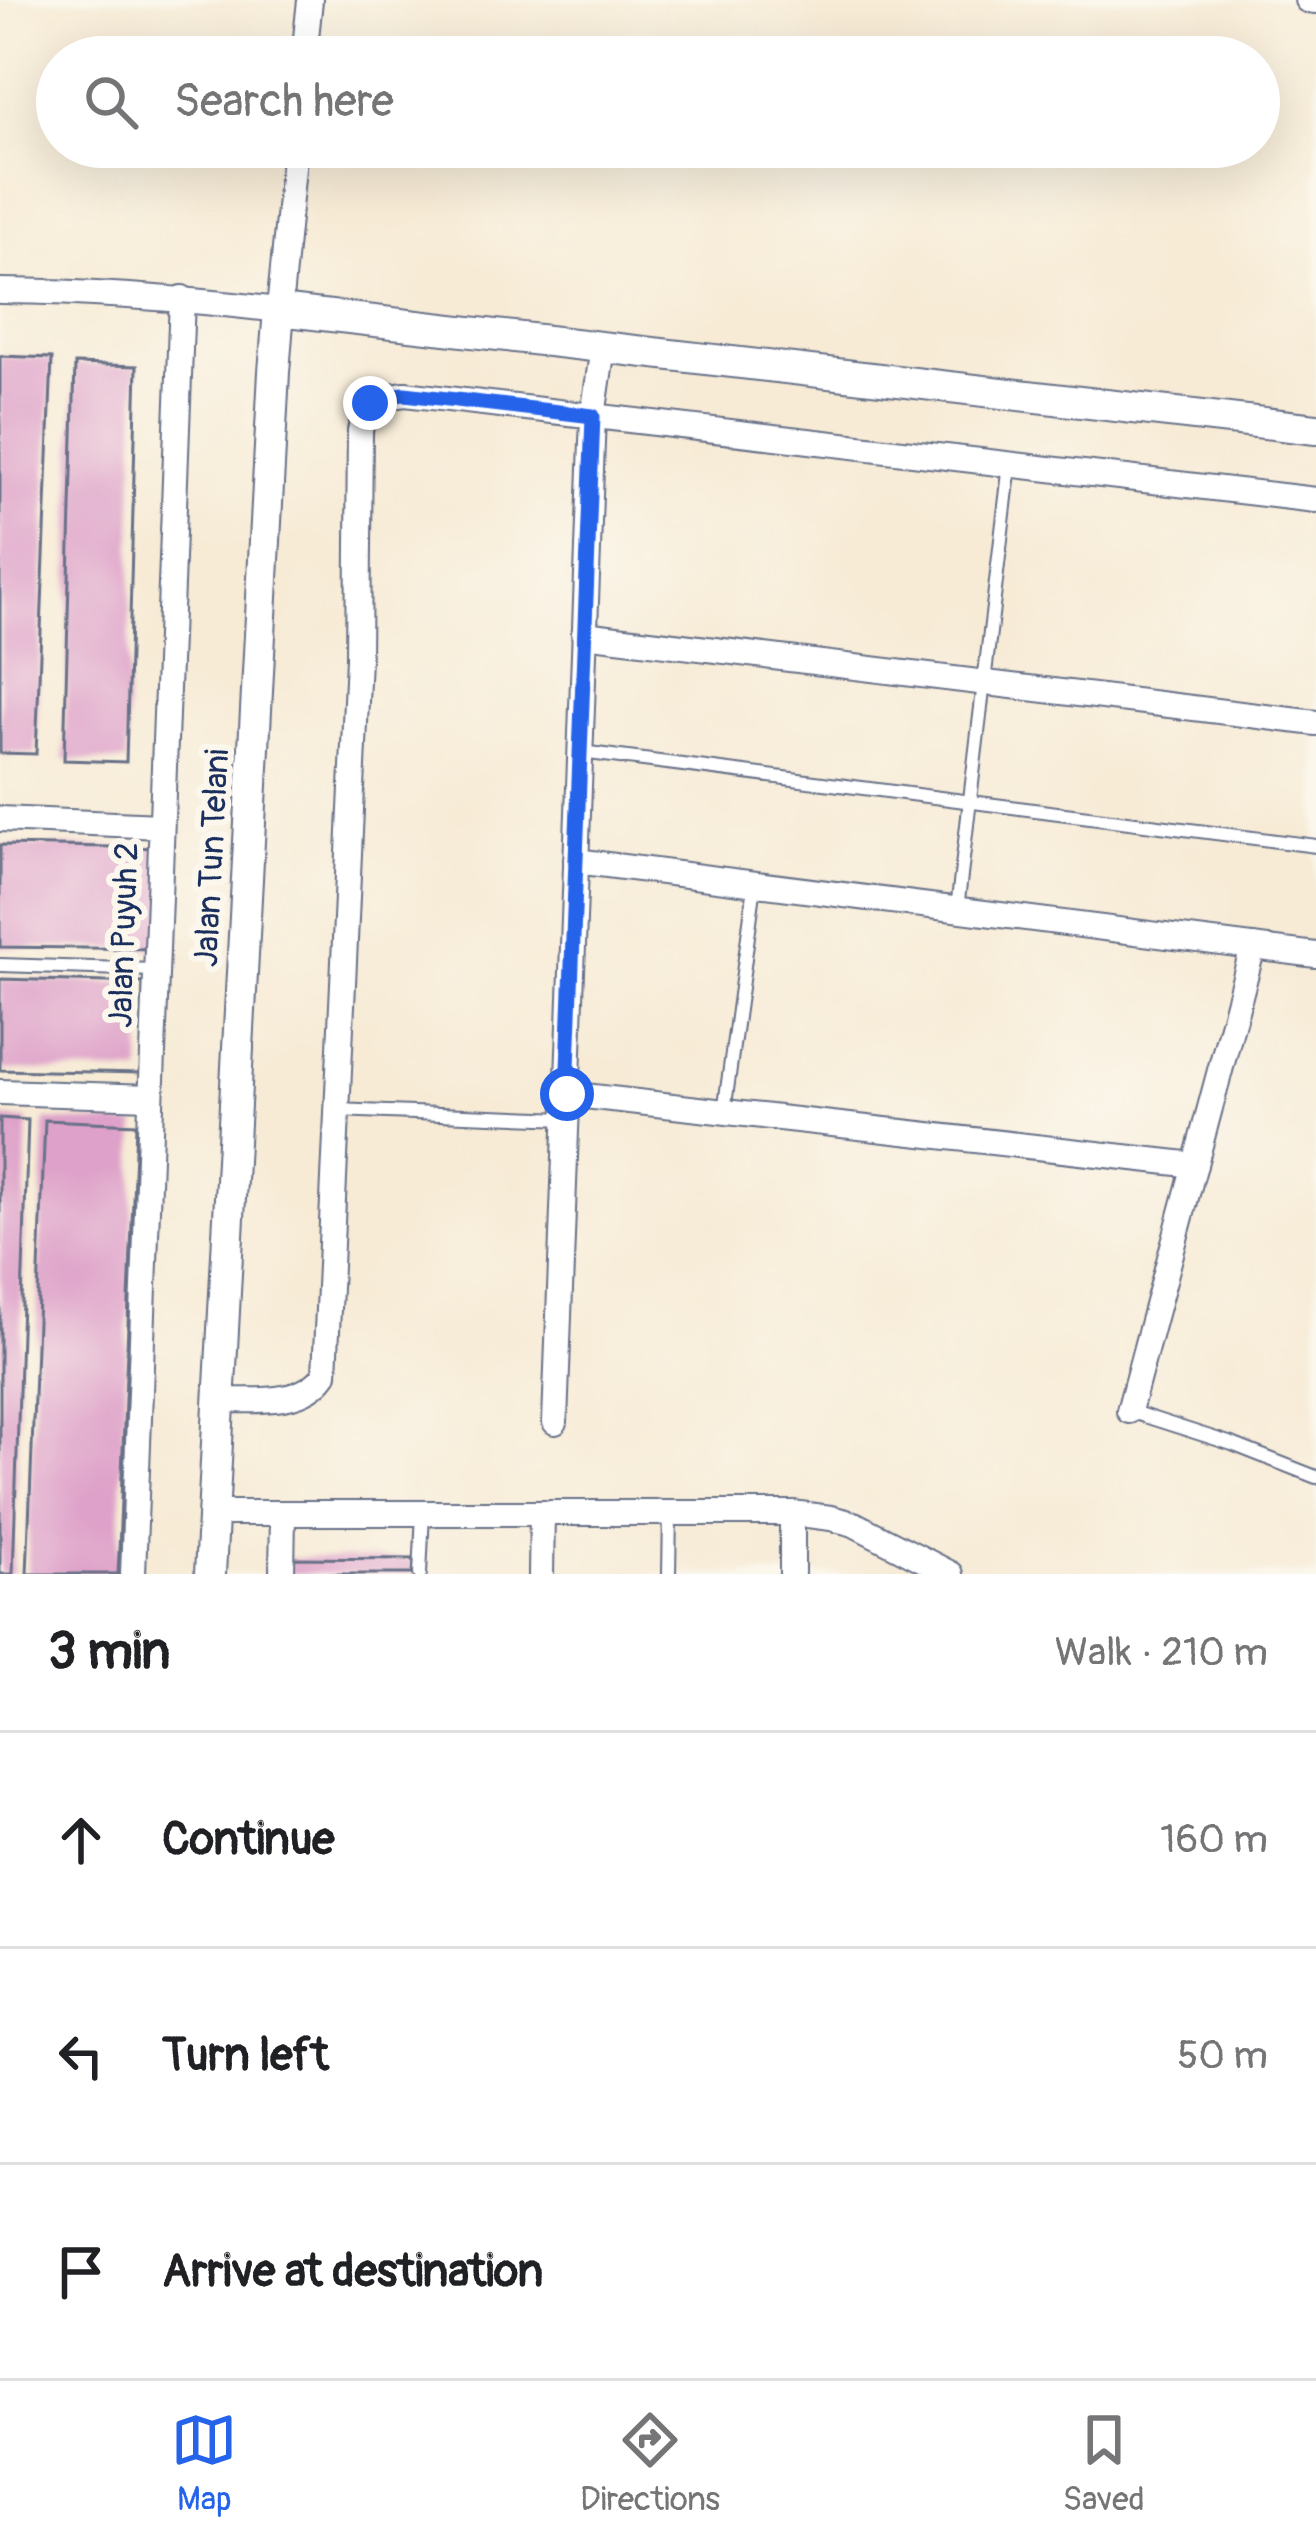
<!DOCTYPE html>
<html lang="en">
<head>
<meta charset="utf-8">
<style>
  body { margin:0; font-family:Pangolin,sans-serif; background:#f6f6f6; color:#202124 }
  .stop { position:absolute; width:36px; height:36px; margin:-27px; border:9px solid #2563eb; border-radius:50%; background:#fff }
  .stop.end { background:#2563eb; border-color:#fff; box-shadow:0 3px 12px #0008 }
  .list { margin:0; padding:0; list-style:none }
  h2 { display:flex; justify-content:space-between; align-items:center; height:156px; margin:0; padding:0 48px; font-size:51px }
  h2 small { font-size:39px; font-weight:400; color:#757577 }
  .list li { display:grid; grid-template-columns:78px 1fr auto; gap:36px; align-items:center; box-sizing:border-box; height:216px; padding:0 48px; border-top:3px solid #e0e0e0 }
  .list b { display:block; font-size:45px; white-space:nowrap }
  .list em { font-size:39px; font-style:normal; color:#757577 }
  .icon { flex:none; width:66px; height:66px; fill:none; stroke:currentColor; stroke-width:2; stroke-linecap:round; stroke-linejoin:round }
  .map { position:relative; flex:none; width:1316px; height:1574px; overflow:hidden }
  .search { position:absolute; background:#fff; box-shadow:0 12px 48px #0002; left:36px; right:36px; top:36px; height:132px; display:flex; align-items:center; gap:30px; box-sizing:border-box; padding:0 42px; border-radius:66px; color:#757577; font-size:45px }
  .sheet { height:804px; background:#fff }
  nav { display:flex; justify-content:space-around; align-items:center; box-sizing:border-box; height:168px; border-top:3px solid #e0e0e0; background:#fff; font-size:33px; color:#757577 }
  nav a { display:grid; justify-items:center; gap:6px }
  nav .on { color:#2563eb }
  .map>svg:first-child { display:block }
  .building { fill:#dea1c9 }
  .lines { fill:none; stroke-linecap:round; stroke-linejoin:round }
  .service-casing { stroke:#687188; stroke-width:16 }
  .minor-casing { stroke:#687188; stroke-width:28 }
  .tertiary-casing { stroke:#687188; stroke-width:34 }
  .service { stroke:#fff; stroke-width:12 }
  .minor { stroke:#fff; stroke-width:24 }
  .tertiary { stroke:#fff; stroke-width:30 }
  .route { stroke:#2563eb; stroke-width:15 }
  .labels { text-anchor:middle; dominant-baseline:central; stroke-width:12; stroke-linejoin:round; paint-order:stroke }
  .street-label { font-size:33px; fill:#1b2f5e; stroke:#fbf7ec }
</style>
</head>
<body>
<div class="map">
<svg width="1316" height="1574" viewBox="0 0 1316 1574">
  <rect width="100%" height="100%" fill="#fbf7ec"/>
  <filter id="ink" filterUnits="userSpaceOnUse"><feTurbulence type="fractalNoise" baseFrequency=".00833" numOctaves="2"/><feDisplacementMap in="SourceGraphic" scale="24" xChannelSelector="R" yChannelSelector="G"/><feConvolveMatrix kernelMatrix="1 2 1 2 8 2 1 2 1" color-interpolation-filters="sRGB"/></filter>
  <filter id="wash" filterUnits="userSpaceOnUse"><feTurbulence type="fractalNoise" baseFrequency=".004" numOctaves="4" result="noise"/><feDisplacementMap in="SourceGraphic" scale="48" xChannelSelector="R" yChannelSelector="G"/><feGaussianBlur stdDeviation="2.7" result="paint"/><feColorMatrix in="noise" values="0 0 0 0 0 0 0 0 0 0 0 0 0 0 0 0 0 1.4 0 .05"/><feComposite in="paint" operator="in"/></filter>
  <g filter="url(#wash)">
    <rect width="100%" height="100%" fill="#f7ebd6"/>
    <g id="blocks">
      <g class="building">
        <path d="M0 356 52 358 36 754 0 753Z"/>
        <path d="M75 364 137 366 126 762 64 760Z"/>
        <path d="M0 845 165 848 164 949 0 947Z"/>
        <path d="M0 979 143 983 141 1073 0 1070Z"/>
        <path d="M0 1118 28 1120 13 1574H0Z"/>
        <path d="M45 1120 136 1124 118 1574H27Z"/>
        <path d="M289 1558 414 1559 413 1574H288Z"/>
      </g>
    </g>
  </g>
  <g filter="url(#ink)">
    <use href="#blocks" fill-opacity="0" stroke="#687188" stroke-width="3"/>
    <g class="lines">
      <defs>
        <g id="service">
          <path d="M581 752 1316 846"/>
          <path d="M957 909 1010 464"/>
          <path d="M0 965 155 970"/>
          <path d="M336 1110 566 1119"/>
          <path d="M724 1112 755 885"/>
          <path d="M1129 1411 1232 1444 1316 1477"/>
          <path d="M420 1574 423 1513"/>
          <path d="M669 1574 670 1513"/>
        </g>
        <g id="minor">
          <path d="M1307 0 1316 1"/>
          <path d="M304 57 310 0"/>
          <path d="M0 291C94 292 186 299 279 310L295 147"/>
          <path d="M584 634 1316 723"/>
          <path d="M0 819 161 826"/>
          <path d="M576 861 1316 955"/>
          <path d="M0 1092 151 1097"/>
          <path d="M567 1094 1195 1165"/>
          <path d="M219 1400C254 1400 303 1406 325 1374L358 658 360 431C366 401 375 398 405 394L1316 500"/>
          <path d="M1129 1411 1253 947"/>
          <path d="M555 1422 593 416 603 347"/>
          <path d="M213 1513H792L831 1518 854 1524 951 1574"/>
          <path d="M792 1513V1574"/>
          <path d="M133 1574 182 298"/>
          <path d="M282 1574 283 1513"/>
          <path d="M541 1574 542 1513"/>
        </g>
        <path id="tertiary" d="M210 1574 274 372 279 310 1316 429"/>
      </defs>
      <use href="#service" class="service-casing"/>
      <use href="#minor" class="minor-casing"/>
      <use href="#tertiary" class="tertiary-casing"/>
      <use href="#service" class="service"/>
      <use href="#minor" class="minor"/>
      <use href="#tertiary" class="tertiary"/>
    </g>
  </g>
  <g class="lines" filter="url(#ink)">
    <path class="route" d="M370 403 384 396 405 394 593 416 567 1094"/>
  </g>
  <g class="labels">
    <g class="street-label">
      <text transform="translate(212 858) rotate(-87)">Jalan Tun Telani</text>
      <text transform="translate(124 935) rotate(-88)">Jalan Puyuh 2</text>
    </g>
  </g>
</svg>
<div class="stop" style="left:567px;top:1094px"></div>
<div class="stop end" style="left:370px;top:403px"></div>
<div class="search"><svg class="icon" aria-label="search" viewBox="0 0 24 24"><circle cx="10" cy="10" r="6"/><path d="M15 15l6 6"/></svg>Search here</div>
</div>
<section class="sheet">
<h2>3 min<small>Walk · 210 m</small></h2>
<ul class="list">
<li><svg class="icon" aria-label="ahead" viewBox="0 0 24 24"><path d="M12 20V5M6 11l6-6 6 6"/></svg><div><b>Continue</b></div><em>160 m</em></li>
<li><svg class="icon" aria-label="left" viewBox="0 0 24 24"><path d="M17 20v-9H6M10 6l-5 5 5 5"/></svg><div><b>Turn left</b></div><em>50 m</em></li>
<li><svg class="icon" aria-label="arrive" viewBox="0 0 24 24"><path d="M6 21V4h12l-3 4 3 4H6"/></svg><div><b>Arrive at destination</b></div></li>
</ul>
</section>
<nav>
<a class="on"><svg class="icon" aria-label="map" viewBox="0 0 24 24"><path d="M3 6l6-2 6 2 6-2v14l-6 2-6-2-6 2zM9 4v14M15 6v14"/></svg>Map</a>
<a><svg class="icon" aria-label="directions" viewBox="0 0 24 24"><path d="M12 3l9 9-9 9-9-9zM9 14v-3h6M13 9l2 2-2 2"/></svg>Directions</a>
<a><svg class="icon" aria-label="saved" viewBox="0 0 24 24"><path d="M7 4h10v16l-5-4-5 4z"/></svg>Saved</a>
</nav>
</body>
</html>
